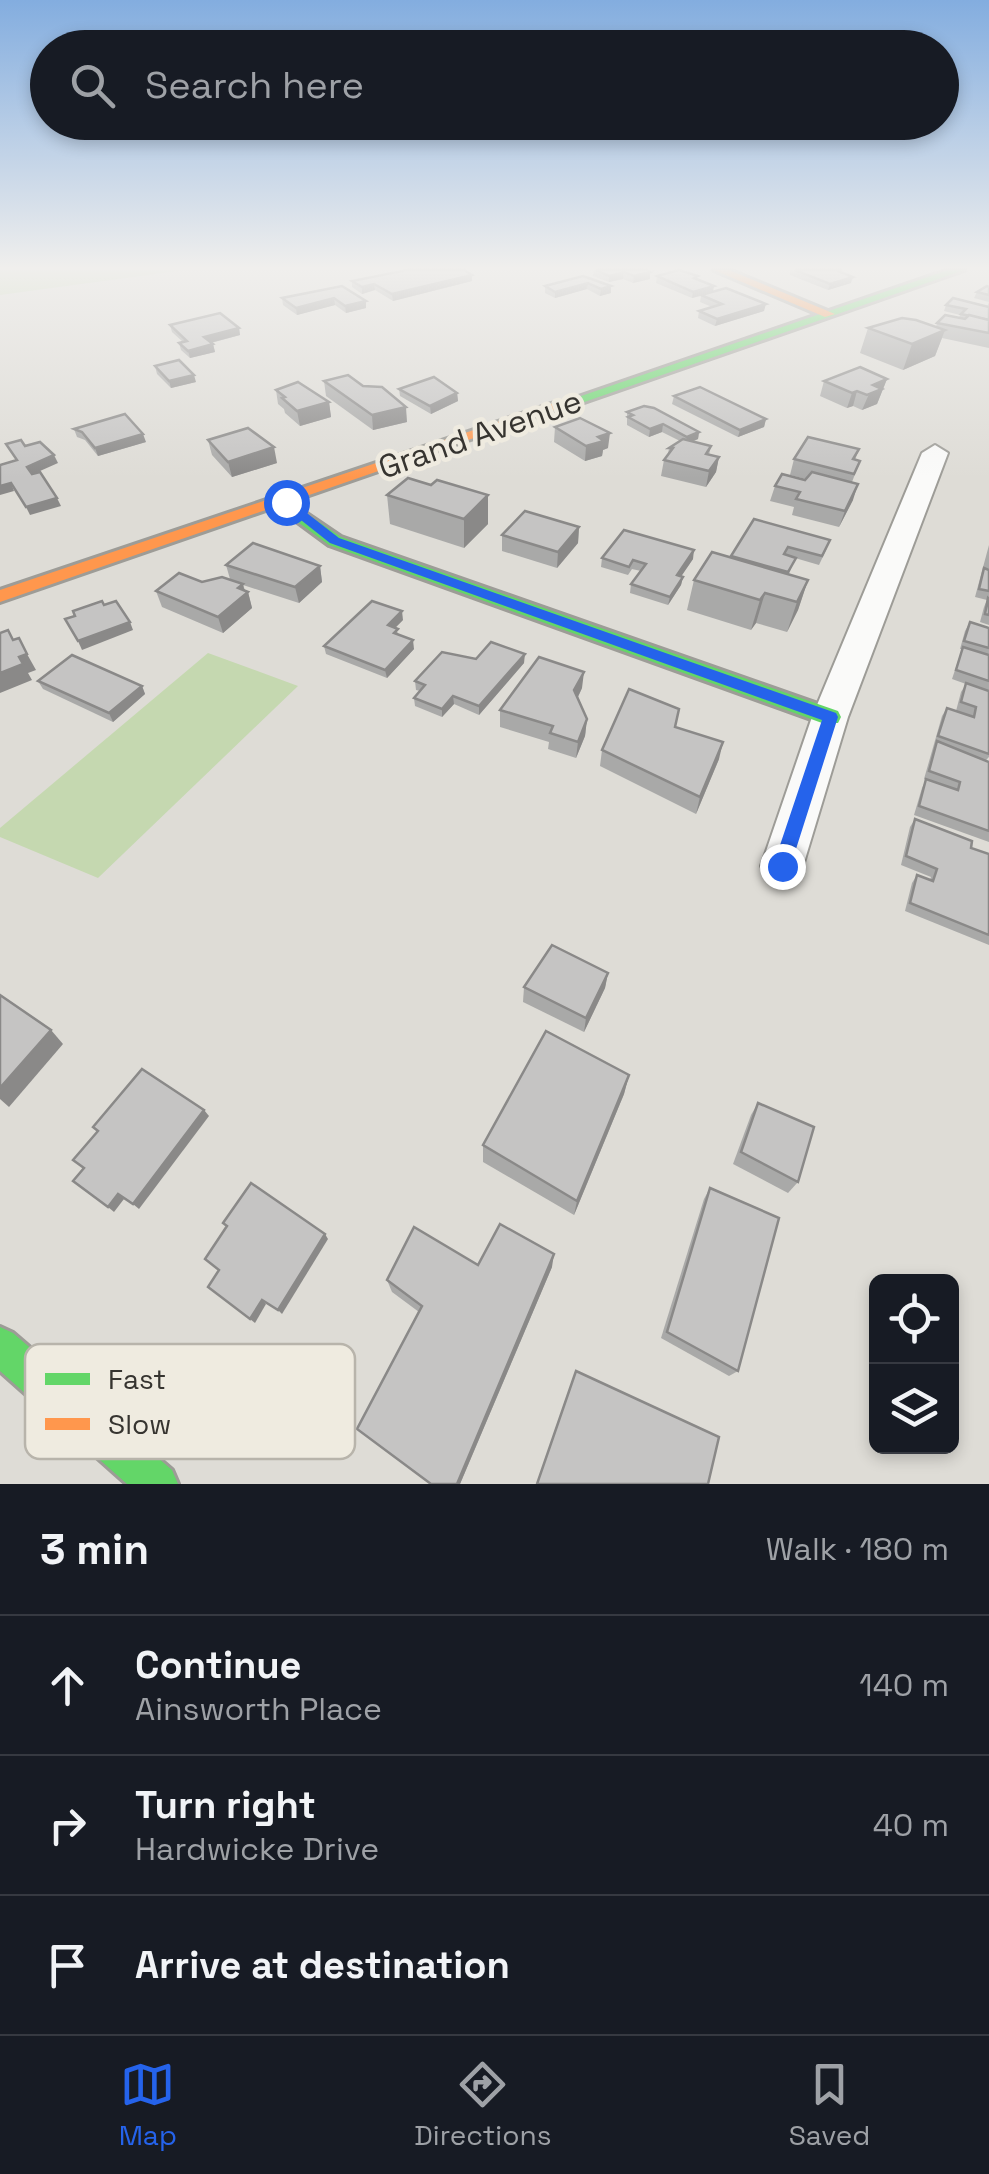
<!DOCTYPE html>
<html lang="en">
<head>
<meta charset="utf-8">
<style>
  body { margin:0; font-family:"Space Grotesk",sans-serif; background:#242831; color:#f1f3f6 }
  .controls { position:absolute; right:30px; bottom:30px; display:grid; overflow:hidden; border-radius:15px; box-shadow:0 5px 15px #0003 }
  .controls button { width:90px; height:90px; display:grid; place-items:center; padding:0; border:0; border-bottom:2px solid #363941; background:#171b24; color:#f1f3f6; font:50px sans-serif }
  .stop { position:absolute; width:30px; height:30px; margin:-22px; border:8px solid #2563eb; border-radius:50%; background:#fff }
  .stop.end { background:#2563eb; border-color:#fff; box-shadow:0 2px 10px #0008 }
  .list { margin:0; padding:0; list-style:none }
  h2 { display:flex; justify-content:space-between; align-items:center; height:130px; margin:0; padding:0 40px; font-size:42px }
  h2 small { font-size:32px; font-weight:400; color:#9ea1a6 }
  .list li { display:grid; grid-template-columns:65px 1fr auto; gap:30px; align-items:center; box-sizing:border-box; height:140px; padding:0 40px; border-top:2px solid #363941 }
  .list b { display:block; font-size:38px; white-space:nowrap }
  .list p { margin:0; font-size:32px; white-space:nowrap; color:#9ea1a6 }
  .list em { font-size:32px; font-style:normal; color:#9ea1a6 }
  .icon { flex:none; width:55px; height:55px; fill:none; stroke:currentColor; stroke-width:2; stroke-linecap:round; stroke-linejoin:round }
  .map { position:relative; flex:none; width:989px; height:1484px; overflow:hidden }
  .search { position:absolute; background:#171b24; box-shadow:0 5px 15px #0003; left:30px; right:30px; top:30px; height:110px; display:flex; align-items:center; gap:25px; box-sizing:border-box; padding:0 35px; border-radius:55px; color:#9ea1a6; font-size:38px }
  .sheet { height:550px; background:#171b24 }
  nav { display:flex; justify-content:space-around; align-items:center; box-sizing:border-box; height:140px; border-top:2px solid #363941; background:#171b24; font-size:28px; color:#9ea1a6 }
  nav a { display:grid; justify-items:center; gap:5px }
  nav .on { color:#2563eb }
  .map>svg:first-child { display:block }
  .green { fill:#c5d8b0 }
  .lines { fill:none; stroke-linecap:round; stroke-linejoin:round }
  .street-casing { stroke:#9d9c97; stroke-width:4 }
  .fast-casing { stroke:#9d9c97; stroke-width:6 }
  .slow-casing { stroke:#9d9c97; stroke-width:6 }
  .street { fill:#fafaf9; fill-rule:evenodd }
  .fast { fill:#63d668; fill-rule:evenodd }
  .slow { fill:#ff974d; fill-rule:evenodd }
  .wall { fill:#a9a9a8 }
  .shaded-wall { fill:#8a8988 }
  .building { fill:#c5c4c3; stroke:#8a8988; stroke-width:2.5 }
  .route { fill:#2563eb }
  .labels { text-anchor:middle; dominant-baseline:central; stroke-width:9; stroke-linejoin:round; paint-order:stroke }
  .far-street-label { font-size:32px; fill:#363430; stroke:#efebe0 }
  .key { fill:#efebe0; stroke:#b8b4ab; stroke-width:2.5 }
  .key-label { font-size:28px; fill:#363430 }
</style>
</head>
<body>
<div class="map">
<svg width="989" height="1484" viewBox="0 0 989 1484">
  <rect width="100%" height="100%" fill="#dedcd6"/>
  <g class="green">
    <path d="M0 270H185L0 295Z"/>
    <path d="M208 653 298 686 98 878 0 837V828Z"/>
  </g>
  <g class="lines">
    <defs>
      <path id="street" d="M935 445 948 453 848 717 803 866 797 879 782 884 767 879 761 866 812 717 922 453Z"/>
      <g id="fast">
        <path d="M948 270H964L567 408 555 405Z"/>
        <path d="M282 497 341 537 838 711 841 717 838 723H822L329 545 276 506 274 502Z"/>
        <path d="M0 1327 13 1333 172 1470 178 1484H127L0 1371Z"/>
      </g>
      <g id="slow">
        <path d="M714 270H729L835 314 825 317Z"/>
        <path d="M557 402 569 405 0 602V590Z"/>
      </g>
    </defs>
    <use href="#street" class="street-casing"/>
    <use href="#fast" class="fast-casing"/>
    <use href="#slow" class="slow-casing"/>
    <use href="#street" class="street"/>
    <use href="#fast" class="fast"/>
    <use href="#slow" class="slow"/>
  </g>
  <g class="wall">
    <path d="M594 270H658L650 272V279L633 283 623 279 609 282 593 276Z"/>
    <path d="M790 270H843L842 273 851 283 828 290 790 275Z"/>
    <path d="M472 275V281L393 301 375 290 362 294 352 287V281Z"/>
    <path d="M583 276 611 293 600 296 587 289 555 298 545 293V286Z"/>
    <path d="M657 276 697 279 713 292 764 311 715 326 698 318 699 311 712 307 700 302 701 296 692 298 656 283Z"/>
    <path d="M342 286 366 301V308L346 313 335 305 297 315 283 305 282 298Z"/>
    <path d="M989 287V348L942 338 935 356 903 370 860 353 868 328 936 327 937 323 959 318 960 315 944 311 946 305 987 307 989 302 974 298 977 292Z"/>
    <path d="M170 325 239 328 240 335 211 343 213 344 215 352 190 358 181 350 179 343 183 342 172 332Z"/>
    <path d="M155 366 196 382 171 388 157 374Z"/>
    <path d="M887 379 877 404 862 410 853 406 847 408 820 396 824 381Z"/>
    <path d="M324 381 363 386 407 422 373 430 326 396Z"/>
    <path d="M399 389 457 393 458 401 431 414 400 396Z"/>
    <path d="M276 390 329 402 331 417 300 426 285 413 284 409 278 404Z"/>
    <path d="M674 396 766 419 764 427 738 437 672 404Z"/>
    <path d="M627 412 699 432 698 439 692 442 711 446 709 455 719 457 716 472 706 487 661 476 664 460 668 454 669 448 680 441 662 432 649 437 627 425Z"/>
    <path d="M555 427 608 448 603 450 602 456 585 461 554 442Z"/>
    <path d="M74 429 146 442 98 456 85 440 77 437Z"/>
    <path d="M208 440 277 463 232 477 212 455Z"/>
    <path d="M859 449 855 460 860 461 852 482 853 500 839 527 792 515 794 507 770 501 775 486 806 479 790 475 794 459Z"/>
    <path d="M387 495 488 524 464 548 390 524Z"/>
    <path d="M754 519 827 548 819 565 795 558 789 574 808 580 798 610 787 632 756 623 751 630 687 610 694 580 731 557Z"/>
    <path d="M579 527 578 543 557 568 502 551V535Z"/>
    <path d="M989 545V625L980 622 984 607 987 600 975 597Z"/>
    <path d="M602 558 693 559 681 576 683 577 681 585 668 605 630 593 631 584 641 571 632 569 628 575 601 567Z"/>
    <path d="M226 565 320 566 322 582 299 603 243 585 245 590 248 592 252 608 223 633 162 607 156 591 202 582 230 579Z"/>
    <path d="M403 620 395 628 399 635 414 649 387 678 326 654 324 646Z"/>
    <path d="M970 622 989 628V757L986 760 989 762V842L914 815 922 788 926 780 924 779 942 716 947 708 956 711 961 692 966 684 952 679 962 649H960L965 631Z"/>
    <path d="M476 659 524 663 479 715 454 704 442 717 415 706 414 698 420 691 416 690 415 681Z"/>
    <path d="M38 681 142 686 145 694 113 722 43 689Z"/>
    <path d="M582 688 578 697 587 719 585 736 576 758 548 749 549 742 500 727V710Z"/>
    <path d="M602 750 719 759 696 814 600 766Z"/>
    <path d="M915 819 971 848 989 854V945L905 911 912 883 917 875 930 880 931 877 901 865 910 827Z"/>
    <path d="M608 973 605 988 584 1032 523 1002 524 987Z"/>
    <path d="M629 1075 624 1094 574 1215 483 1162V1145Z"/>
    <path d="M758 1103 798 1182 788 1193 733 1164 751 1115Z"/>
    <path d="M710 1188 738 1371 729 1376 661 1338 704 1199Z"/>
    <path d="M478 1265 552 1267 460 1484H431L419 1312 392 1292 387 1280Z"/>
  </g>
  <g class="shaded-wall">
    <path d="M624 272 623 279 609 282V276Z"/>
    <path d="M650 272V279L633 283 634 276Z"/>
    <path d="M472 275V281L393 301 392 294Z"/>
    <path d="M853 277 851 283 828 290 830 284Z"/>
    <path d="M588 283 587 289 555 298V292Z"/>
    <path d="M374 284 375 290 362 294V287Z"/>
    <path d="M611 286V293L600 296 601 289Z"/>
    <path d="M714 286 713 292 692 298 693 292Z"/>
    <path d="M334 298 335 305 297 315 296 308Z"/>
    <path d="M366 301V308L346 313 345 306Z"/>
    <path d="M766 304 764 311 715 326 717 319Z"/>
    <path d="M239 328 240 335 206 344 204 337Z"/>
    <path d="M945 330 935 356 903 370 912 344Z"/>
    <path d="M213 344 215 352 190 358 188 351Z"/>
    <path d="M194 375 196 382 171 388 169 381Z"/>
    <path d="M887 379 877 404 862 410 873 385Z"/>
    <path d="M857 391 853 406 847 408 852 393Z"/>
    <path d="M457 393 458 401 431 414 430 406Z"/>
    <path d="M329 402 331 417 300 426 297 411Z"/>
    <path d="M406 407 407 422 373 430 372 415Z"/>
    <path d="M766 419 764 427 738 437 740 430Z"/>
    <path d="M663 424 662 432 649 437 650 429Z"/>
    <path d="M699 432 698 439 685 444 687 437Z"/>
    <path d="M610 433 608 448 603 450 602 456 585 461 586 446 598 437Z"/>
    <path d="M143 434 146 442 98 456 95 448Z"/>
    <path d="M274 447 277 463 232 477 228 462Z"/>
    <path d="M54 455 58 463 31 475 27 467Z"/>
    <path d="M719 457 716 472 706 487 709 471Z"/>
    <path d="M11 483 14 491 0 495V486Z"/>
    <path d="M858 484 853 500 839 527 845 511Z"/>
    <path d="M488 495V524L464 548V519Z"/>
    <path d="M57 498 61 506 30 515 26 507Z"/>
    <path d="M579 527 578 543 557 568 558 552Z"/>
    <path d="M694 550 693 559 676 584 677 575Z"/>
    <path d="M320 566 322 582 299 603 295 587Z"/>
    <path d="M683 577 681 585 668 605 670 597Z"/>
    <path d="M808 580 798 610 787 632 797 602Z"/>
    <path d="M243 584 245 594 248 592 252 608 223 633 218 617 238 588Z"/>
    <path d="M765 593 756 623 751 630 760 600Z"/>
    <path d="M402 611 403 620 389 634 388 625Z"/>
    <path d="M130 622 133 630 82 650 78 641Z"/>
    <path d="M413 640 414 649 387 678 385 670Z"/>
    <path d="M27 654 36 670 28 673 32 680 0 693V673L19 657Z"/>
    <path d="M525 654 524 663 479 715V706Z"/>
    <path d="M584 672 582 688 573 707 574 690Z"/>
    <path d="M142 686 145 694 113 722 109 713Z"/>
    <path d="M453 696 454 704 442 717V709Z"/>
    <path d="M587 719 585 736 576 758 578 742Z"/>
    <path d="M723 742 719 759 696 814 700 797Z"/>
    <path d="M608 973 605 988 584 1032 586 1018Z"/>
    <path d="M51 1030 63 1044 9 1107 0 1099V1088Z"/>
    <path d="M629 1075 624 1094 574 1215 577 1201Z"/>
    <path d="M204 1110 209 1116 139 1209 133 1204Z"/>
    <path d="M118 1194 124 1199 114 1212 108 1207Z"/>
    <path d="M325 1234 328 1239 282 1314 278 1310Z"/>
    <path d="M554 1254 552 1267 460 1484H457Z"/>
    <path d="M262 1300 266 1304 255 1323 250 1319Z"/>
  </g>
  <g class="building">
    <path d="M407 270H464L472 275 392 294 374 284 362 287 352 281Z"/>
    <path d="M596 270H646L650 272 634 276 624 272 609 276Z"/>
    <path d="M679 270 698 276 694 278 714 286 693 292 657 276Z"/>
    <path d="M795 270H842L838 271 853 277 830 284Z"/>
    <path d="M583 276 611 286 601 289 588 283 555 292 545 286Z"/>
    <path d="M342 286 366 301 345 306 334 298 296 308 282 298Z"/>
    <path d="M987 286 989 287V295L977 292Z"/>
    <path d="M726 288 766 304 717 319 699 311 722 304 701 295Z"/>
    <path d="M953 298 989 307V320L961 314 966 309 946 305Z"/>
    <path d="M220 313 239 328 204 337 213 344 188 351 179 343 187 341 170 325Z"/>
    <path d="M945 315 965 319 969 315 989 320V333L937 323Z"/>
    <path d="M902 318 916 320 945 330 912 344 868 328Z"/>
    <path d="M179 360 194 375 169 381 155 366Z"/>
    <path d="M860 367 887 379 873 385 882 389 867 395 857 391 852 393 824 381Z"/>
    <path d="M348 375 363 386 382 387 406 407 372 415 324 381Z"/>
    <path d="M434 377 457 393 430 406 399 389Z"/>
    <path d="M298 382 329 402 297 411 282 398 285 397 276 390Z"/>
    <path d="M700 387 766 419 740 430 674 396Z"/>
    <path d="M644 406 654 408 699 432 687 437 663 424 650 429 628 417 633 415 627 412Z"/>
    <path d="M125 414 143 434 95 448 82 432 74 429Z"/>
    <path d="M580 418 610 433 598 437 604 441 586 446 555 427Z"/>
    <path d="M248 428 274 447 228 462 208 440Z"/>
    <path d="M808 437 859 449 853 459 860 461 854 474 794 459Z"/>
    <path d="M683 439 711 446 706 454 719 457 709 471 664 460 673 448H669Z"/>
    <path d="M21 440 25 446 40 442 54 455 27 467 32 474 40 472 57 498 26 507 11 483 0 486V465L17 460 6 444Z"/>
    <path d="M812 472 858 484 845 511 796 499 800 492 775 486 782 474 805 480Z"/>
    <path d="M408 478 431 485 437 480 488 495 464 519 387 495Z"/>
    <path d="M525 511 579 527 558 552 502 535Z"/>
    <path d="M754 519 830 540 822 556 788 547 784 554 796 558 788 572 731 556Z"/>
    <path d="M624 530 694 550 677 575 683 577 670 597 631 584 646 564 633 560 629 567 602 558Z"/>
    <path d="M253 543 320 566 295 587 226 565Z"/>
    <path d="M712 552 808 580 797 602 765 593 760 600 694 580Z"/>
    <path d="M984 568 989 570V591L979 589Z"/>
    <path d="M179 573 202 582 222 577 243 584 238 588 248 592 218 617 156 591Z"/>
    <path d="M988 598 989 599V615L985 614Z"/>
    <path d="M102 601 104 605 116 601 130 622 78 641 65 619 75 616 73 611Z"/>
    <path d="M372 601 402 611 388 625 398 629 394 633 413 640 385 670 324 646Z"/>
    <path d="M970 622 989 628V648L964 641Z"/>
    <path d="M8 630 13 640 19 638 27 654 19 657 23 664 0 673V633Z"/>
    <path d="M491 642 525 654 479 706 453 696 442 709 414 698 425 685 415 681 442 652 476 659Z"/>
    <path d="M963 647 989 655V681L956 670Z"/>
    <path d="M72 655 142 686 109 713 38 681Z"/>
    <path d="M539 657 584 672 574 690 587 719 578 742 550 733 553 726 500 710Z"/>
    <path d="M966 683 989 691V754L938 736 947 708 974 717 976 707 961 702Z"/>
    <path d="M629 689 679 709 675 727 723 742 700 797 602 750Z"/>
    <path d="M937 741 989 762V831L919 806 926 779 958 790 960 782 929 771Z"/>
    <path d="M915 819 972 841 971 848 989 854V935L910 903 917 875 933 881 937 869 906 856Z"/>
    <path d="M552 945 608 973 586 1018 524 987Z"/>
    <path d="M0 995 51 1030 0 1088Z"/>
    <path d="M546 1031 629 1075 577 1201 483 1145Z"/>
    <path d="M142 1069 204 1110 133 1204 118 1194 108 1207 73 1181 84 1168 73 1160 98 1131 93 1127Z"/>
    <path d="M758 1103 814 1127 798 1182 741 1152Z"/>
    <path d="M251 1183 325 1234 278 1310 262 1300 250 1319 208 1287 219 1270 205 1259 227 1226 223 1223Z"/>
    <path d="M710 1188 779 1218 738 1371 667 1332Z"/>
    <path d="M500 1224 554 1254 457 1484H431L357 1429 422 1306 387 1280 414 1227 478 1265Z"/>
    <path d="M576 1371 719 1437 708 1484H537Z"/>
  </g>
  <linearGradient id="sky" x2="0" y2="1"><stop stop-color="#83addf"/><stop offset="0.56" stop-color="#f0efed"/><stop offset="1" stop-color="#f0efed" stop-opacity="0"/></linearGradient>
  <rect width="989" height="478" fill="url(#sky)"/>
  <path class="route" d="M282 500H290L339 538 836 713 838 717 789 871H776L773 866 822 720 330 543 282 505Z"/>
  <g class="labels">
    <g class="far-street-label">
      <text transform="translate(480 434) rotate(-19)">Grand Avenue</text>
    </g>
  </g>
  <rect x="25" y="1344" width="330" height="115" rx="15" class="key"/>
  <rect x="45" y="1373" width="45" height="12" fill="#63d668"/>
  <rect x="45" y="1418" width="45" height="12" fill="#ff974d"/>
  <g class="key-label">
    <text x="108" y="1389">Fast</text>
    <text x="108" y="1434">Slow</text>
  </g>
</svg>
<div class="controls">
<button><svg class="icon" aria-label="locate" viewBox="0 0 24 24"><circle cx="12" cy="12" r="6"/><path d="M12 2v4M12 18v4M2 12h4M18 12h4"/></svg></button>
<button><svg class="icon" aria-label="layers" viewBox="0 0 24 24"><path d="M12 4l9 5-9 5-9-5zM3 14l9 5 9-5"/></svg></button>
</div>
<div class="stop" style="left:286px;top:502px"></div>
<div class="stop end" style="left:782px;top:866px"></div>
<div class="search"><svg class="icon" aria-label="search" viewBox="0 0 24 24"><circle cx="10" cy="10" r="6"/><path d="M15 15l6 6"/></svg>Search here</div>
</div>
<section class="sheet">
<h2>3 min<small>Walk · 180 m</small></h2>
<ul class="list">
<li><svg class="icon" aria-label="ahead" viewBox="0 0 24 24"><path d="M12 20V5M6 11l6-6 6 6"/></svg><div><b>Continue</b><p>Ainsworth Place</p></div><em>140 m</em></li>
<li><svg class="icon" aria-label="right" viewBox="0 0 24 24"><path d="M7 20v-9h11M14 6l5 5-5 5"/></svg><div><b>Turn right</b><p>Hardwicke Drive</p></div><em>40 m</em></li>
<li><svg class="icon" aria-label="arrive" viewBox="0 0 24 24"><path d="M6 21V4h12l-3 4 3 4H6"/></svg><div><b>Arrive at destination</b></div></li>
</ul>
</section>
<nav>
<a class="on"><svg class="icon" aria-label="map" viewBox="0 0 24 24"><path d="M3 6l6-2 6 2 6-2v14l-6 2-6-2-6 2zM9 4v14M15 6v14"/></svg>Map</a>
<a><svg class="icon" aria-label="directions" viewBox="0 0 24 24"><path d="M12 3l9 9-9 9-9-9zM9 14v-3h6M13 9l2 2-2 2"/></svg>Directions</a>
<a><svg class="icon" aria-label="saved" viewBox="0 0 24 24"><path d="M7 4h10v16l-5-4-5 4z"/></svg>Saved</a>
</nav>
</body>
</html>
